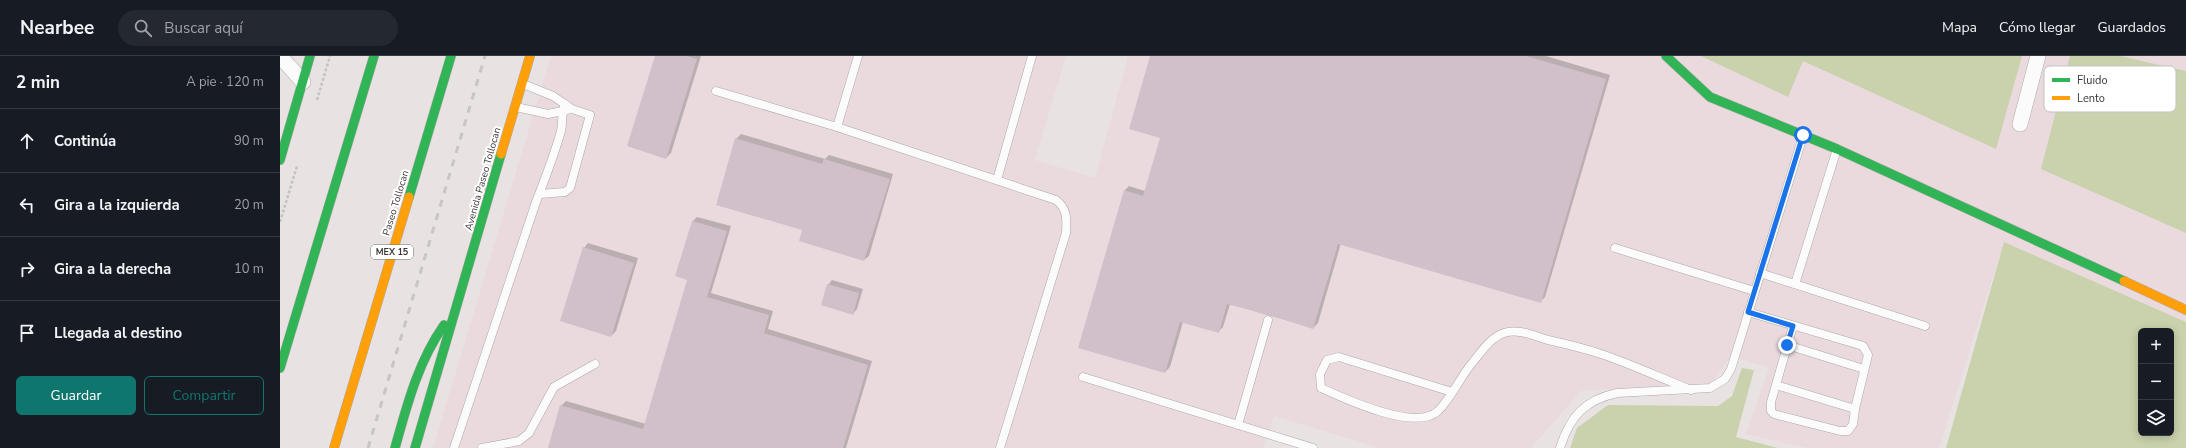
<!DOCTYPE html>
<html lang="es">
<head>
<meta charset="utf-8">
<style>
  body { margin:0; font-family:"Nunito Sans",sans-serif; background:#242831; color:#f1f3f6 }
  .controls { position:absolute; right:12px; bottom:12px; display:grid; overflow:hidden; border-radius:6px; box-shadow:0 2px 10px #0003 }
  .controls button { width:36px; height:36px; display:grid; place-items:center; padding:0; border:0; border-bottom:1px solid #363941; background:#171b24; color:#f1f3f6; font:20px sans-serif }
  .stop { position:absolute; width:12px; height:12px; margin:-9px; border:3px solid #1a73e8; border-radius:50%; background:#fff }
  .stop.end { background:#1a73e8; border-color:#fff; box-shadow:0 1px 4px #0008 }
  .list { margin:0; padding:0; list-style:none }
  h2 { display:flex; justify-content:space-between; align-items:center; height:52px; margin:0; padding:0 16px; font-size:17px }
  h2 small { font-size:13px; font-weight:400; color:#9ea1a6 }
  .list li { display:grid; grid-template-columns:26px 1fr auto; gap:12px; align-items:center; box-sizing:border-box; height:64px; padding:0 16px; border-top:1px solid #363941 }
  .list b { display:block; font-size:15px; white-space:nowrap }
  .list em { font-size:13px; font-style:normal; color:#9ea1a6 }
  .actions { display:flex; gap:8px; padding:12px 16px }
  .actions a { flex:1; padding:9px 0; border:1px solid #0f766e; border-radius:6px; text-align:center; font-size:14px; color:#0f766e }
  .actions .main { background:#0f766e; color:#fff }
  .icon { flex:none; width:22px; height:22px; fill:none; stroke:currentColor; stroke-width:2; stroke-linecap:round; stroke-linejoin:round }
  .map { position:relative; flex:none; width:1906px; height:392px; overflow:hidden }
  header { display:flex; align-items:center; gap:24px; box-sizing:border-box; height:56px; padding:0 20px; background:#171b24; border-bottom:1px solid #363941 }
  header strong { font-size:19px }
  nav { display:flex; gap:22px; margin-inline-start:auto; font-size:14px }
  .search { width:280px; height:36px; background:#242831; display:flex; align-items:center; gap:10px; box-sizing:border-box; padding:0 14px; border-radius:22px; color:#9ea1a6; font-size:15px }
  main { display:flex }
  aside { flex:1; background:#171b24 }
  .map>svg:first-child { display:block }
  .industrial { fill:#eadade }
  .green { fill:#c9d2ac; fill-rule:evenodd }
  .shadow { fill:#0003 }
  .building { fill:#d1c0ca }
  .lines { fill:none; stroke-linecap:round; stroke-linejoin:round }
  .lane-casing { stroke:#aca8a7; stroke-width:9 }
  .street-casing { stroke:#aca8a7; stroke-width:16 }
  .fast-casing { stroke:#aca8a7; stroke-width:10 }
  .slow-casing { stroke:#aca8a7; stroke-width:10 }
  .path { stroke:#c4c2c1; stroke-width:2.5; stroke-dasharray:3 2; stroke-linecap:butt }
  .lane { stroke:#fcfbfb; stroke-width:8 }
  .street { stroke:#fcfbfb; stroke-width:15 }
  .fast { stroke:#30b455; stroke-width:9 }
  .slow { stroke:#ff9f0a; stroke-width:9 }
  .rail { stroke:#c7c5c5; stroke-width:3; stroke-dasharray:7 7; stroke-linecap:butt }
  .route { stroke:#1a73e8; stroke-width:5 }
  .labels { text-anchor:middle; dominant-baseline:central; stroke-width:4; stroke-linejoin:round; paint-order:stroke }
  .shield { fill:#fff; stroke:#757271; stroke-width:1 }
  .shield-label { font-size:9px; font-weight:bold; fill:#3a3634 }
  .street-label { font-size:10px; fill:#3a3634; stroke:#fff }
  .key { fill:#fff; stroke:#c4c3c2; stroke-width:1 }
  .key-label { font-size:11px; fill:#3a3634 }
</style>
</head>
<body>
<header>
<strong>Nearbee</strong>
<div class="search"><svg class="icon" aria-label="search" viewBox="0 0 24 24"><circle cx="10" cy="10" r="6"/><path d="M15 15l6 6"/></svg>Buscar aquí</div>
<nav><a>Mapa</a><a>Cómo llegar</a><a>Guardados</a></nav>
</header>
<main>
<aside>
<h2>2 min<small>A pie · 120 m</small></h2>
<ul class="list">
<li><svg class="icon" aria-label="ahead" viewBox="0 0 24 24"><path d="M12 20V5M6 11l6-6 6 6"/></svg><div><b>Continúa</b></div><em>90 m</em></li>
<li><svg class="icon" aria-label="left" viewBox="0 0 24 24"><path d="M17 20v-9H6M10 6l-5 5 5 5"/></svg><div><b>Gira a la izquierda</b></div><em>20 m</em></li>
<li><svg class="icon" aria-label="right" viewBox="0 0 24 24"><path d="M7 20v-9h11M14 6l5 5-5 5"/></svg><div><b>Gira a la derecha</b></div><em>10 m</em></li>
<li><svg class="icon" aria-label="arrive" viewBox="0 0 24 24"><path d="M6 21V4h12l-3 4 3 4H6"/></svg><div><b>Llegada al destino</b></div></li>
</ul>
<div class="actions"><a class="main">Guardar</a><a>Compartir</a></div>
</aside>
<div class="map">
<svg width="1906" height="392" viewBox="0 0 1906 392">
  <rect width="100%" height="100%" fill="#e8e3e2"/>
  <path class="industrial" d="M271 0H786L755 104 815 122 848 0H1906V266L1724 186 1659 392H1527L1466 378 1489 312 1452 300 1431 327 1301 335 1251 392H1100L994 360 983 392H153Z"/>
  <g class="green">
    <path d="M1421 0H1742L1716 93 1523 5 1508 41Z"/>
    <path d="M1790 0H1840L1906 15V177L1761 113Z"/>
    <path d="M1724 186 1906 266V392H1666ZM1861 275H1891V377H1861Z"/>
    <path d="M1462 312 1474 314 1456 381 1498 392H1290L1297 372 1328 349 1438 350 1452 340Z"/>
  </g>
  <g class="shadow">
    <path d="M376 0H421L391 97 386 102Z"/>
    <path d="M872 0H1266L1330 19 1265 241 1260 246 1061 187 1038 267 1033 272 950 248 943 271 938 276 903 266 890 311 885 316 844 135 849 130 865 135 881 81Z"/>
    <path d="M461 78 545 103 549 99 613 118 589 200 584 204 523 173 456 83Z"/>
    <path d="M417 161 451 170 431 237 493 255 488 273 592 305 566 392H269L281 350 286 345 366 368 408 223 413 165Z"/>
    <path d="M308 187 358 202 336 275 331 280 304 192Z"/>
    <path d="M552 224 583 233 577 253 573 258 548 229Z"/>
  </g>
  <g class="building">
    <path d="M375 0H407L417 3 386 103 347 90Z"/>
    <path d="M870 0H1246L1326 23 1261 247 1058 188 1033 273 989 259 947 248 939 277 900 266 885 317 798 292 844 134 863 140 880 82 849 73Z"/>
    <path d="M455 82 542 108 544 103 610 123 584 205 519 185 522 174 436 149Z"/>
    <path d="M412 165 447 175 427 241 489 259 484 277 588 309 563 392H268L280 349 363 373 407 224 395 220Z"/>
    <path d="M303 191 354 207 331 281 280 265Z"/>
    <path d="M547 228 579 237 573 259 541 249Z"/>
  </g>
  <g class="lines">
    <defs>
      <g id="lane">
        <path d="M578 0 557 71 776 144C787 152 787 163 786 177L720 392"/>
        <path d="M243 28 273 40 292 53 310 59 290 132 285 136 260 138"/>
        <path d="M436 35 557 71"/>
        <path d="M236 51 268 58 287 54"/>
        <path d="M717 124 752 0"/>
        <path d="M1335 192 1474 235"/>
        <path d="M1480 217 1645 270"/>
        <path d="M1515 228 1557 93"/>
        <path d="M1468 256 1583 290 1588 299 1575 353 1573 368 1568 375H1560L1494 358 1491 355V346L1513 270"/>
        <path d="M1507 289 1584 313"/>
        <path d="M803 321 1033 392"/>
        <path d="M1496 329 1575 353"/>
        <path d="M1172 336 1059 301 1047 304 1040 318 1041 332C1065 343 1136 376 1158 355 1172 341 1180 321 1193 306 1202 295 1210 282 1224 277 1237 272 1255 280 1268 284 1286 288 1303 292 1321 298 1351 308 1381 322 1411 334"/>
        <path d="M958 369 988 264"/>
        <path d="M174 392 256 146C265 123 274 100 281 75 283 66 281 57 285 48"/>
        <path d="M202 392 239 385 249 377 274 331 315 308"/>
        <path d="M1280 392C1290 360 1305 344 1337 337L1430 332 1445 323 1451 313 1523 80"/>
      </g>
      <g id="street">
        <path d="M0 0 23 26"/>
        <path d="M1740 68 1758 0"/>
      </g>
      <g id="fast">
        <path d="M1386 0 1430 41 1557 93 1844 225"/>
        <path d="M0 104 30 0"/>
        <path d="M129 141 171 0"/>
        <path d="M0 312 94 0"/>
        <path d="M115 392C127 349 138 306 164 269"/>
        <path d="M135 392 221 98"/>
      </g>
      <g id="slow">
        <path d="M221 98 250 0"/>
        <path d="M1844 225 1906 254"/>
        <path d="M54 392 129 141"/>
      </g>
    </defs>
    <use href="#lane" class="lane-casing"/>
    <use href="#street" class="street-casing"/>
    <use href="#fast" class="fast-casing"/>
    <use href="#slow" class="slow-casing"/>
    <g class="path">
      <path d="M37 44 50 0"/>
      <path d="M0 166 17 110"/>
    </g>
    <use href="#lane" class="lane"/>
    <use href="#street" class="street"/>
    <use href="#fast" class="fast"/>
    <use href="#slow" class="slow"/>
    <path class="rail" d="M88 392 205 0"/>
  </g>
  <g class="lines">
    <path class="route" d="M1507 289 1513 270 1468 256 1523 79"/>
  </g>
  <g class="labels">
    <rect class="shield" x="91" y="189" width="42" height="14" rx="3"/>
    <g class="shield-label">
      <text x="112" y="196">MEX 15</text>
    </g>
    <g class="street-label">
      <text transform="translate(203 123) rotate(-74)">Avenida Paseo Tollocan</text>
      <text transform="translate(116 147) rotate(-73)">Paseo Tollocan</text>
    </g>
  </g>
  <rect x="1764" y="10" width="132" height="46" rx="6" class="key"/>
  <rect x="1772" y="22" width="18" height="4" fill="#30b455"/>
  <rect x="1772" y="40" width="18" height="4" fill="#ff9f0a"/>
  <g class="key-label">
    <text x="1797" y="28">Fluido</text>
    <text x="1797" y="46">Lento</text>
  </g>
</svg>
<div class="controls">
<button>+</button>
<button>−</button>
<button><svg class="icon" aria-label="layers" viewBox="0 0 24 24"><path d="M12 4l9 5-9 5-9-5zM3 14l9 5 9-5"/></svg></button>
</div>
<div class="stop" style="left:1523px;top:79px"></div>
<div class="stop end" style="left:1507px;top:289px"></div>
</div>
</main>
</body>
</html>
